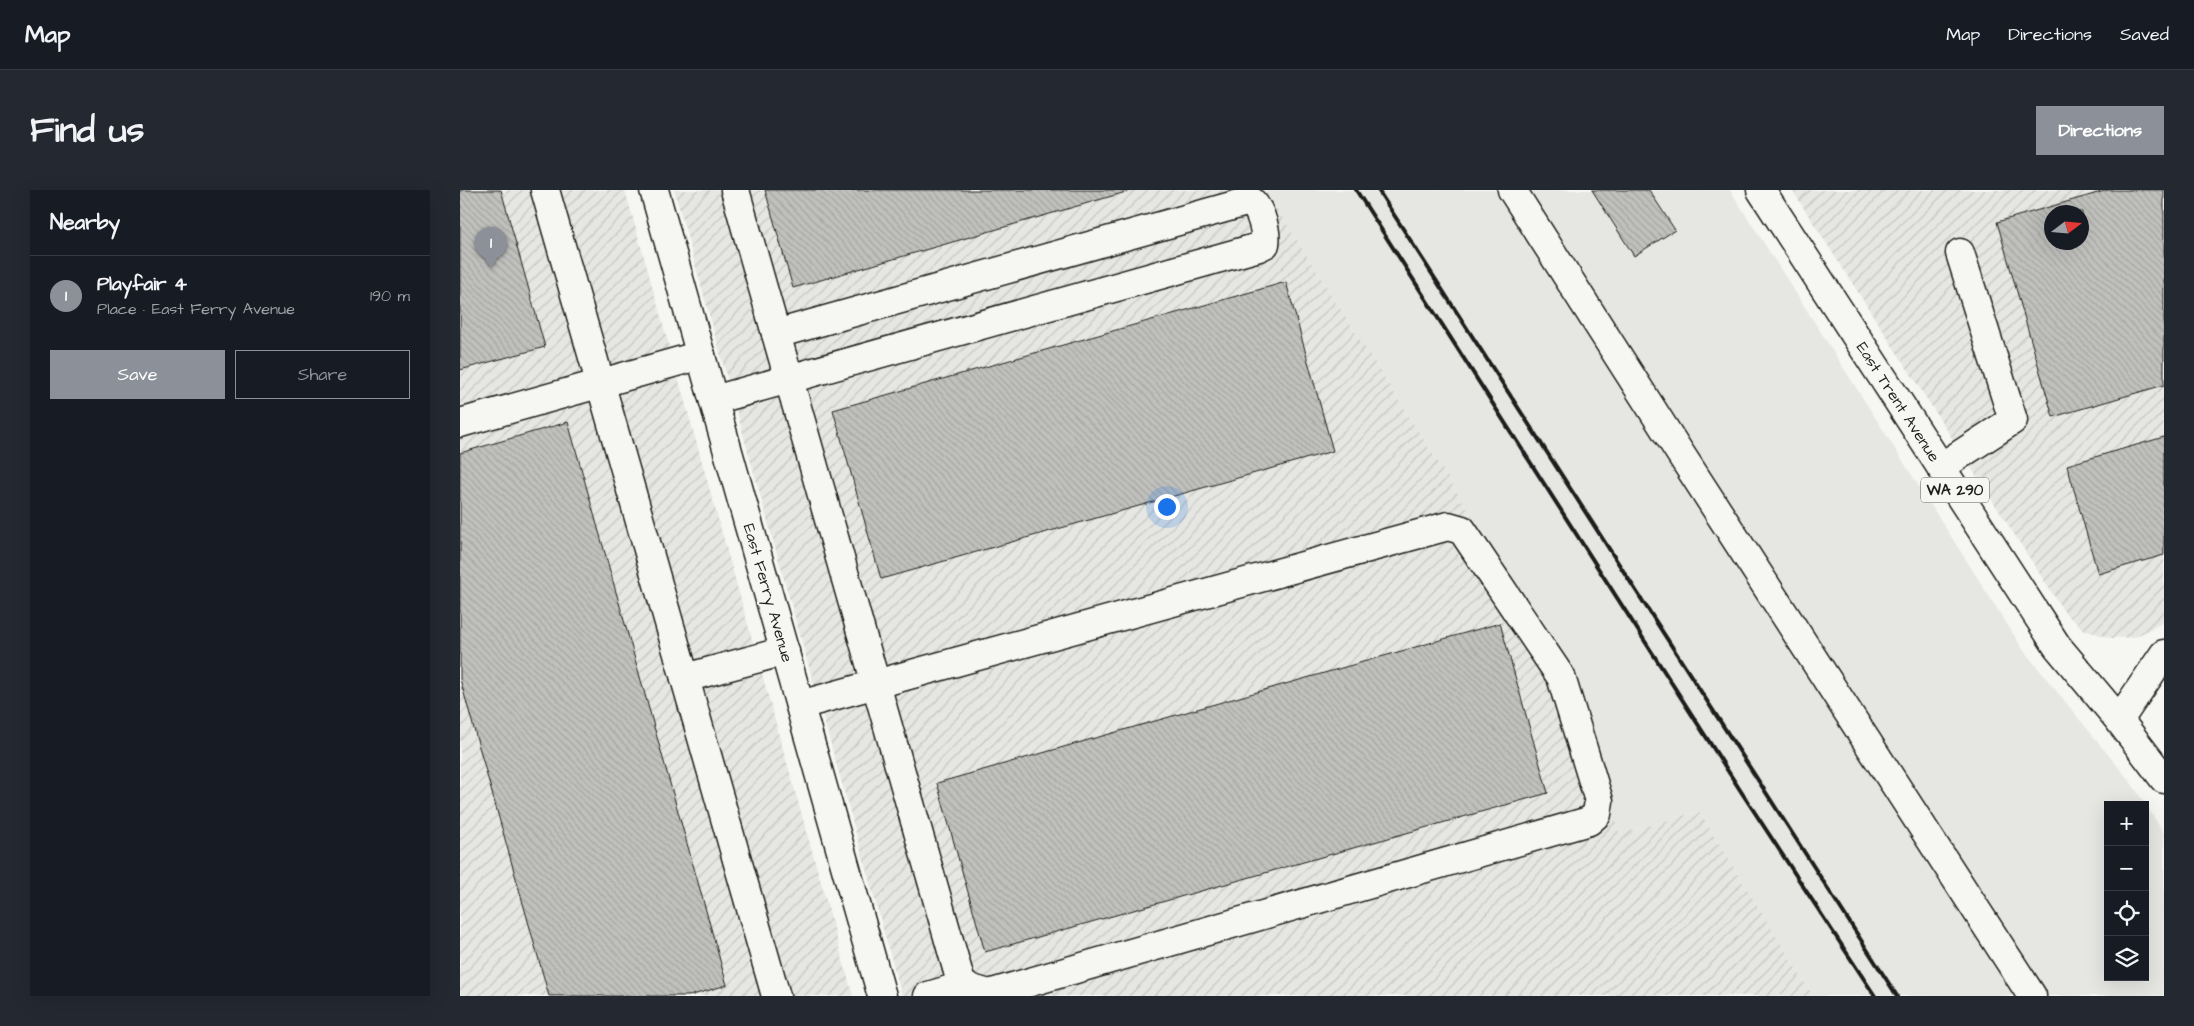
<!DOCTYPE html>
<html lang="en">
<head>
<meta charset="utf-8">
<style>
  body { margin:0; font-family:"Architects Daughter",sans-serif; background:#242831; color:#f1f3f6 }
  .controls { position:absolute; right:15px; bottom:15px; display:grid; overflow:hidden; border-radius:0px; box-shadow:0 5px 20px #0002 }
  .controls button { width:45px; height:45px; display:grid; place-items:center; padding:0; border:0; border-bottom:1px solid #363941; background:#171b24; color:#f1f3f6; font:25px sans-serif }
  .compass { position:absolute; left:1584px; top:15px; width:45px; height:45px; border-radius:50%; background:#171b24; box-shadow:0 5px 20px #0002; rotate:74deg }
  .you { position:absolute; left:706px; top:316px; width:18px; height:18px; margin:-12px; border:4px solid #fff; border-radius:50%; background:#1a73e8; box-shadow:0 0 0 8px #1a73e833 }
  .badge { display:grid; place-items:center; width:32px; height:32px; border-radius:50%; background:#8c9099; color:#fff; font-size:16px; font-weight:700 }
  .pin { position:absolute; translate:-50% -41px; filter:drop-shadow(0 1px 2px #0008) }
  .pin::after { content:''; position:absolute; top:26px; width:18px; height:15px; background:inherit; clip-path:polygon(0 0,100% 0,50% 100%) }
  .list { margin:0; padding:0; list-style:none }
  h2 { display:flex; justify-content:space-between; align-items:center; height:65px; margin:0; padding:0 20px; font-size:21px }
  h2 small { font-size:16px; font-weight:400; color:#9ea1a6 }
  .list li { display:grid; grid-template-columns:32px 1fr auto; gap:15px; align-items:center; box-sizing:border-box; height:80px; padding:0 20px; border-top:1px solid #363941 }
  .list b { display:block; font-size:19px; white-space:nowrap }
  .list p { margin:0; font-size:16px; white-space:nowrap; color:#9ea1a6 }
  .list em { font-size:16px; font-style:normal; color:#9ea1a6 }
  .actions { display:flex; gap:10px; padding:15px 20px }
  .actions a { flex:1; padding:11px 0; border:1px solid #8c9099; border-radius:0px; text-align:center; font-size:18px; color:#8c9099 }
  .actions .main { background:#8c9099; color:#fff }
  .icon { flex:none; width:28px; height:28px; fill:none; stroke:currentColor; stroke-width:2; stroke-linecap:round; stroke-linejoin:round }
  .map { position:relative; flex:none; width:1704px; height:806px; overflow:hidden; border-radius:0px }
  header { display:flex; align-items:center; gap:30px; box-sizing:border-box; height:70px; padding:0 25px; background:#171b24; border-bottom:1px solid #363941 }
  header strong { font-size:24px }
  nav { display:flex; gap:28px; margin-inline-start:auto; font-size:18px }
  .intro { display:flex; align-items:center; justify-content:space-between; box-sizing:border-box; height:120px; padding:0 30px }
  h1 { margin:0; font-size:35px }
  .button { padding:12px 22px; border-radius:0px; background:#8c9099; color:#fff; font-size:18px; font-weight:700 }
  main { display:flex; gap:30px; padding:0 30px }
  aside { flex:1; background:#171b24; border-radius:0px; box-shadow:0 5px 20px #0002 }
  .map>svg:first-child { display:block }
  .built { fill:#e6e6e2; fill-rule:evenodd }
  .industrial { fill:url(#industrial-furrows); fill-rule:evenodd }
  .building { fill:url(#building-back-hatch); stroke:#1c1c1c; fill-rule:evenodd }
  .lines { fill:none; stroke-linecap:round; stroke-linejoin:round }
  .minor-casing { stroke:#1c1c1c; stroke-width:31 }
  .major-casing { stroke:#1c1c1c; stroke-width:31 }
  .minor { stroke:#f6f6f2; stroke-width:28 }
  .major { stroke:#f6f6f2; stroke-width:28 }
  .rail { stroke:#1c1c1c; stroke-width:4 }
  .labels { text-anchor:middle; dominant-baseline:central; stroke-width:4; stroke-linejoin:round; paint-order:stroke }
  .shield { fill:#f6f6f2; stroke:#5d5d5c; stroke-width:1 }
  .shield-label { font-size:15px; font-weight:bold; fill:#1c1c1c }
  .street-label { font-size:16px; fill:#1c1c1c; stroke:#f6f6f2 }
</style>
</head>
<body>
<header>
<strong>Map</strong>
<nav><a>Map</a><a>Directions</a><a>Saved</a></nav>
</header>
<div class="intro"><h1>Find us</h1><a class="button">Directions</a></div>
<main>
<aside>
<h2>Nearby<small></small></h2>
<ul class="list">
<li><span class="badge">1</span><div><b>Playfair 4</b><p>Place · East Ferry Avenue</p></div><em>190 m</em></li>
</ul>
<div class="actions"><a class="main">Save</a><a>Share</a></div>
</aside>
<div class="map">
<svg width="1704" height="806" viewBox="0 0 1704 806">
  <defs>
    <pattern id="industrial-furrows" width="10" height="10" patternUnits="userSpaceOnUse" patternTransform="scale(1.25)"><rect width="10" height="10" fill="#e6e6e2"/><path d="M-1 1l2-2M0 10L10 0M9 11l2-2" fill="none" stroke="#c5c5c1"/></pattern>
    <pattern id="building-back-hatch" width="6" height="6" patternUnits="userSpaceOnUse" patternTransform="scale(1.25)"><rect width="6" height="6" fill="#c0c0bd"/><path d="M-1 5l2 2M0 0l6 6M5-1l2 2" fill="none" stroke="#a4a4a2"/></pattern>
  </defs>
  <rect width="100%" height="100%" fill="#f6f6f2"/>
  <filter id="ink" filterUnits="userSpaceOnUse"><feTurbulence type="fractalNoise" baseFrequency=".02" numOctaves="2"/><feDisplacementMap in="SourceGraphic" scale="10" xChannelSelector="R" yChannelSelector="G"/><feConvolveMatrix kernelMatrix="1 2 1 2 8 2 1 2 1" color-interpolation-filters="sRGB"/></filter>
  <g filter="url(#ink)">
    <path class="built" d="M805 0H1270L1564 461 1672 594 1704 643V806H1353L1239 621 1160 644 1109 478ZM1648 615H1685V787H1648Z"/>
    <g class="industrial">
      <path d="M0 0H165L393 806H0Z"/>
      <path d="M214 0H805L1109 478 1160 644 1239 621 1353 806H442Z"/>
      <path d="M1332 0H1704V432L1675 447 1651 448 1624 440 1605 423ZM1592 22H1622V52H1592Z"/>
    </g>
    <g class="building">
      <path d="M0 0H41L85 157 0 180Z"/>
      <path d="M305 0H673L333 98Z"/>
      <path d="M1132 0H1189L1215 40 1174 66Z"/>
      <path d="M1648 0H1704V195L1593 227 1537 32ZM1592 22H1622V52H1592Z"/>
      <path d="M826 92 873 261 421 389 373 220Z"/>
      <path d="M108 232 267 795 229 806H89L0 489V263Z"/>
      <path d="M1704 247V365L1638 384 1607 275Z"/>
      <path d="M1040 433 1088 603 525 762 477 593Z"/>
    </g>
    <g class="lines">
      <defs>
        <g id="minor">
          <path d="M85 0 316 806"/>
          <path d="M194 0 422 806"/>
          <path d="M275 0 502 796 468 806"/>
          <path d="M1052 0 1220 263 1572 806"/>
          <path d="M254 210 799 57 805 54C807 42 801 21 792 12H786L316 144"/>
          <path d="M0 233 241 165"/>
          <path d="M1481 277 1553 230 1500 63"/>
          <path d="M225 488 325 461"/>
          <path d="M340 515 988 336 1002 340 1101 487 1139 611 1137 624 1129 631 529 804 502 796"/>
          <path d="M1659 530 1704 464"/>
        </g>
        <path id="major" d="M1301 0 1597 456 1659 530 1704 589"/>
      </defs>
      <use href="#minor" class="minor-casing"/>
      <use href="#major" class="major-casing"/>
      <use href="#minor" class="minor"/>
      <use href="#major" class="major"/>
      <g class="rail">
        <path d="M896 0 1282 603 1415 806"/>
        <path d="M918 0 1437 806"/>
      </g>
    </g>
  </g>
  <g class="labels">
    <rect class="shield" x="1461" y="287.5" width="68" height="25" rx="4"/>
    <g class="shield-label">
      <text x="1495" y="300">WA 290</text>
    </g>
    <g class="street-label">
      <text transform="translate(1438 212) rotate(57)">East Trent Avenue</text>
      <text transform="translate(308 403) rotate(74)">East Ferry Avenue</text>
    </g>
  </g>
</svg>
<div class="controls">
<button>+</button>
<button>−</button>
<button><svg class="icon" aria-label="locate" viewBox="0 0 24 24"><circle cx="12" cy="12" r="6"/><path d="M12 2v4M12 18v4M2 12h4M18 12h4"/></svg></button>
<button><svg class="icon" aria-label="layers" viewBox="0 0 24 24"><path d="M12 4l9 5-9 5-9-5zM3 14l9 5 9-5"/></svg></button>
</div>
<svg class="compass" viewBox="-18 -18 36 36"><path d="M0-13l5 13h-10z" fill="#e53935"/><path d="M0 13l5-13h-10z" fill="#9ea1a6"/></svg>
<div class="you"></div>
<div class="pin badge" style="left:31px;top:78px">1</div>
</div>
</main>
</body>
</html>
